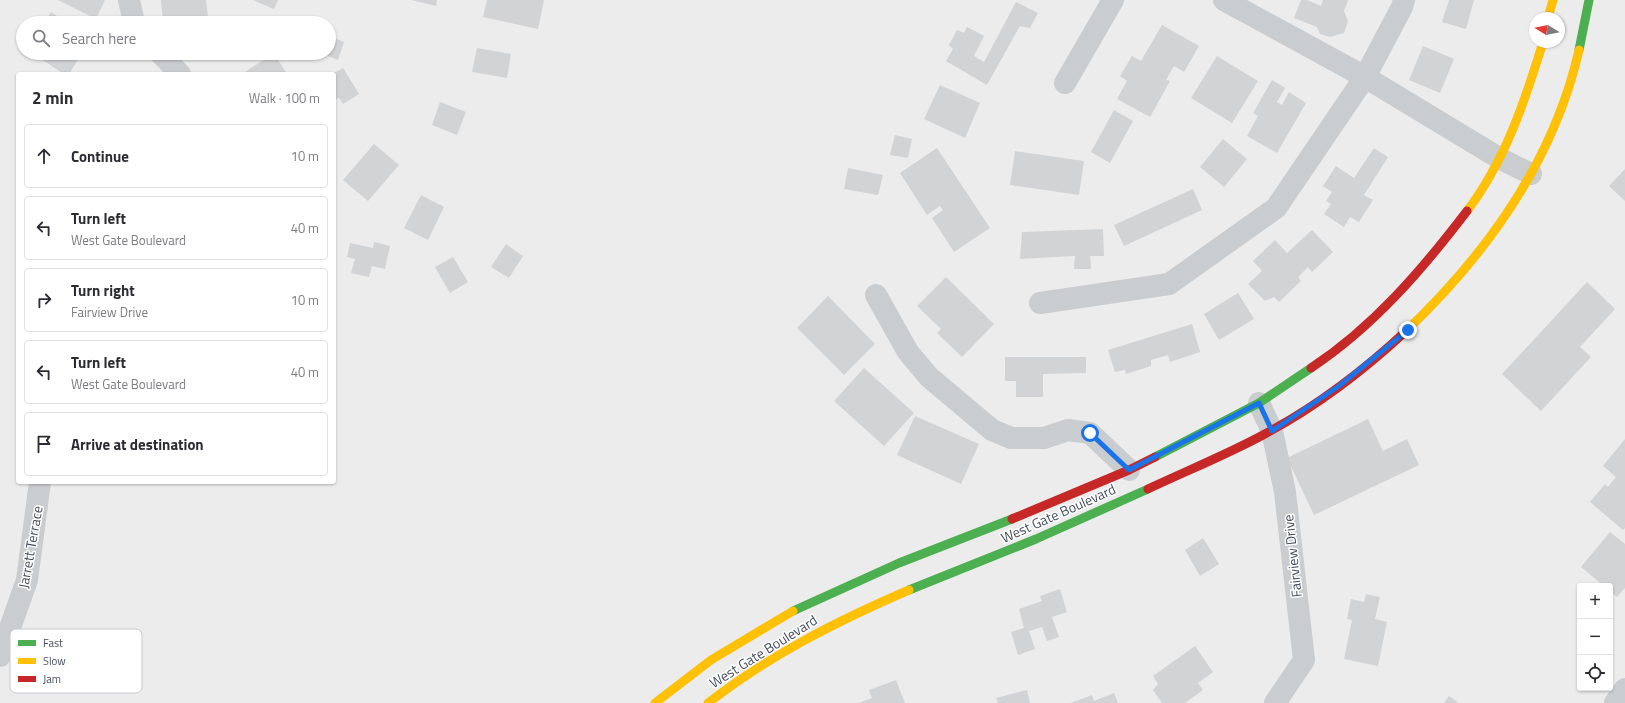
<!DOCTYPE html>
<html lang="en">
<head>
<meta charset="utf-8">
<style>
  body { margin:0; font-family:"Titillium Web",sans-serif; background:#f2f2f3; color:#2b2b33 }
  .controls { position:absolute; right:12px; bottom:12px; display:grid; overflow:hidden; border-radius:4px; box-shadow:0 1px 3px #0004 }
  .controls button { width:36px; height:36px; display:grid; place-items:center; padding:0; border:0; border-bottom:1px solid #e1e1e2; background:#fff; color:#2b2b33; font:20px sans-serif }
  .compass { position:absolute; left:1529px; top:12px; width:36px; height:36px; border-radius:50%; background:#fff; box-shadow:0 1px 3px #0004; rotate:280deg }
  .stop { position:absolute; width:12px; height:12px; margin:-9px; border:3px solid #1a73e8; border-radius:50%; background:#fff }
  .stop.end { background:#1a73e8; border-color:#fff; box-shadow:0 1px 4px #0008 }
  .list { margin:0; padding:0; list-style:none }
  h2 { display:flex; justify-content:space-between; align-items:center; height:52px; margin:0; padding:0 16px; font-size:17px }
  h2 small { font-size:13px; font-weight:400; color:#7c7c81 }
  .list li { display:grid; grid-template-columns:26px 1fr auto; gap:12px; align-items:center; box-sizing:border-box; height:64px; margin:0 8px 8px; padding:0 8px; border:1px solid #e1e1e2; border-radius:4px }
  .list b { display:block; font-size:15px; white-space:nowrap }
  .list p { margin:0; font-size:13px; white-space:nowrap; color:#7c7c81 }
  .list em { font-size:13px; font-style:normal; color:#7c7c81 }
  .icon { flex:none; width:22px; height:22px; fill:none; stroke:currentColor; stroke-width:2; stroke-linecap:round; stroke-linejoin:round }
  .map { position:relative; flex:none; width:1625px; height:703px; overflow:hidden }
  .search { position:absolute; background:#fff; box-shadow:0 1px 3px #0004; left:16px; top:16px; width:320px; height:44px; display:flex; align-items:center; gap:10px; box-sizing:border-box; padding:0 14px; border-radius:22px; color:#7c7c81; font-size:15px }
  .panel { position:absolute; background:#fff; box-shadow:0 1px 3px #0004; left:16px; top:72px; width:320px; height:412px; border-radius:4px }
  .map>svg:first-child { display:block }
  .building { fill:#d2d3d5 }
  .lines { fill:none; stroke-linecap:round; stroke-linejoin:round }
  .street { stroke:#cacdd0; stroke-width:22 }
  .fast { stroke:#4caf50; stroke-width:9 }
  .slow { stroke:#ffc107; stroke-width:9 }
  .jam { stroke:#c62828; stroke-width:9 }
  .route { stroke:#1a73e8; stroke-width:5 }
  .labels { text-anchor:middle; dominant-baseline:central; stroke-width:3; stroke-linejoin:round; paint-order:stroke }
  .street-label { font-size:14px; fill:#434c5a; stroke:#fff }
  .key { fill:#fff; stroke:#c7c9ce; stroke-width:1 }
  .key-label { font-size:11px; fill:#434c5a }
</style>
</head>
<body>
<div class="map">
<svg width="1625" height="703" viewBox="0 0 1625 703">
  <rect width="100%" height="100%" fill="#edecec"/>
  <g class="building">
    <path d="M58 0H105L96 19Z"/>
    <path d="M161 0H206L208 18 163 22Z"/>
    <path d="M253 0H278L274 9Z"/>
    <path d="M411 0H437L436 6Z"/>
    <path d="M487 0H544L538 29 483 17Z"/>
    <path d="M1301 0H1307L1321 6 1323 0H1348L1344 11 1348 21 1344 33 1330 37 1320 34 1317 27 1294 18Z"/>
    <path d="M1449 0H1474L1466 29 1442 22Z"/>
    <path d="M1016 2 1038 13 1030 28 1020 26 987 85 946 61 953 49 949 45 957 30 964 33 967 27 984 36 974 56 984 62Z"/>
    <path d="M51 12 68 23H44Z"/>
    <path d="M1162 25 1199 46 1184 72 1174 66 1166 80 1170 81 1150 117 1117 99 1127 81 1120 76 1132 56 1141 61Z"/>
    <path d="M329 36 344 42 338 60 319 53H329Z"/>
    <path d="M1423 46 1454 59 1440 93 1409 80Z"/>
    <path d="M477 48 511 54 507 78 472 72Z"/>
    <path d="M32 53H82L69 74H64Z"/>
    <path d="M274 53 287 74H242Z"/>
    <path d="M1217 56 1258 81 1232 123 1191 98Z"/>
    <path d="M343 68 359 94 343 104 339 98 334 100V73Z"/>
    <path d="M1272 80 1285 88 1277 102 1282 105 1289 92 1306 103 1277 153 1247 136 1258 116 1253 113Z"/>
    <path d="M940 85 980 103 965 138 924 119Z"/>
    <path d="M440 102 466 112 457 135 432 125Z"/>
    <path d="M1114 110 1133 121 1110 163 1091 152Z"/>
    <path d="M895 135 912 139 908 158 890 155Z"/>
    <path d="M1223 139 1247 159 1224 187 1200 167Z"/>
    <path d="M374 144 399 165 368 201 343 180Z"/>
    <path d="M937 148 990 228 954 252 932 218 943 210 940 206 927 215 900 173Z"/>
    <path d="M1374 148 1388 157 1364 195 1373 200 1359 222 1350 217 1344 227 1324 214 1331 204 1326 201 1332 192 1323 186 1336 166 1354 178Z"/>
    <path d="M1015 151 1084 161 1079 195 1010 185Z"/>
    <path d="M848 168 883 175 878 195 844 189Z"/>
    <path d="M1625 169V201L1609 186Z"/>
    <path d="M1193 189 1202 210 1124 246 1114 225Z"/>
    <path d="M421 195 444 207 428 240 404 228Z"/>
    <path d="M1103 229 1104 256H1090L1091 269H1074L1075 256 1020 259 1022 232Z"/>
    <path d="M1312 230 1333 252 1312 272 1308 267 1298 277 1301 281 1279 302 1274 297 1265 301 1248 284 1262 271 1253 261 1275 240 1287 253Z"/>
    <path d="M374 242 390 246 385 269 372 266 369 277 351 273 355 259 347 257 350 243 373 248Z"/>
    <path d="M506 244 523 256 509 278 491 267Z"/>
    <path d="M453 257 468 282 450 293 435 267Z"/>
    <path d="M946 277 994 324 962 357 937 333 941 329 917 306Z"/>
    <path d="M1587 282 1615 309 1580 347 1591 357 1541 411 1502 374Z"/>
    <path d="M1238 293 1254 319 1219 340 1204 314Z"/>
    <path d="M828 296 875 344 844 375 797 328Z"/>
    <path d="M1192 324 1200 352 1170 362 1168 355 1151 360V366L1126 374 1125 370 1115 372 1108 350Z"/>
    <path d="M1005 357H1086V373L1043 374V397H1016V381H1005Z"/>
    <path d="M864 368 914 413 884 446 834 401Z"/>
    <path d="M915 416 979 444 961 484 897 455Z"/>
    <path d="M1368 419 1383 451 1407 439 1419 465 1314 515 1287 458Z"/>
    <path d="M1625 439V528L1623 530 1590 502 1605 484 1608 487 1616 477 1603 466Z"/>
    <path d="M1610 532 1625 544V588L1617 597 1610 591V586H1604L1581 567Z"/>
    <path d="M1203 538 1219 564 1200 576 1185 550Z"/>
    <path d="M1060 589 1067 612 1052 617 1059 637 1047 641 1042 627 1029 631 1035 649 1018 655 1011 632 1024 628 1019 609 1042 601 1040 596Z"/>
    <path d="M1366 594 1380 597 1375 619 1387 622 1378 666 1344 659 1352 620 1347 619 1351 599 1364 602Z"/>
    <path d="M1195 646 1213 672 1198 683 1203 690 1185 703H1162L1153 690 1158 684 1153 676Z"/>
    <path d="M896 680 905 703H859L872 698 869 690Z"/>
    <path d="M1027 690 1030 703H998L996 698Z"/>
    <path d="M1114 693 1118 703H1071L1092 695 1094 701Z"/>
    <path d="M1449 696 1459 703H1444Z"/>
  </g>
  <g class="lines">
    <g class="street">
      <path d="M129 0 134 23"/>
      <path d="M1224 0 1365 77 1499 158 1531 174"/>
      <path d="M160 53 180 74"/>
      <path d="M1065 83 1113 0"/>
      <path d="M876 295 908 352 929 377 992 430 1011 438H1044L1068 430 1090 433 1129 470"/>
      <path d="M1040 303 1169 284 1276 208 1365 77 1402 7 1404 0"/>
      <path d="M1259 403 1272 431 1285 492 1304 660 1275 703"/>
      <path d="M0 656 27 580 40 482"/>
      <path d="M1615 703 1625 689"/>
    </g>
    <g class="fast">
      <path d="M1579 50 1589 0"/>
      <path d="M1155 457 1259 403 1311 368"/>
      <path d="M909 590 1036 539 1148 489"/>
      <path d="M793 611 899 563 1012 519"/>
    </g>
    <g class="slow">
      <path d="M1548 18 1553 0"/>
      <path d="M1467 211C1505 161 1525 101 1543 42"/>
      <path d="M1405 332C1486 255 1554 160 1579 50"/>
      <path d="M655 703 711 660 793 611"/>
      <path d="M708 703C770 655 837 621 909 590"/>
    </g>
    <g class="jam">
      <path d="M1311 368C1373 327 1422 270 1467 211"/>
      <path d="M1148 489C1186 471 1226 455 1263 435 1314 408 1363 371 1405 332"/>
      <path d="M1012 519 1129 470 1155 457"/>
    </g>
  </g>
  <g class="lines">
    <path class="route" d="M1090 433 1129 470 1259 403 1272 431 1339 386 1408 330"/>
  </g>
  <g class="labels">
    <g class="street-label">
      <text transform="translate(1058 513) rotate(-24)">West Gate Boulevard</text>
      <text transform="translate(30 547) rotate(-80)">Jarrett Terrace</text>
      <text transform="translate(1292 556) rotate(-96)">Fairview Drive</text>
      <text transform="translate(763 651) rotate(-32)">West Gate Boulevard</text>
    </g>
  </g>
  <rect x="10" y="629" width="132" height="64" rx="6" class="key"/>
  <rect x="18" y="640" width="18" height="6" fill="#4caf50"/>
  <rect x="18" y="658" width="18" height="6" fill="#ffc107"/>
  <rect x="18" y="676" width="18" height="6" fill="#c62828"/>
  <g class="key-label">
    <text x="43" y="647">Fast</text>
    <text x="43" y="665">Slow</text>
    <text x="43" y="683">Jam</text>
  </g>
</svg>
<div class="controls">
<button>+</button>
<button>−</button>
<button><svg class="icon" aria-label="locate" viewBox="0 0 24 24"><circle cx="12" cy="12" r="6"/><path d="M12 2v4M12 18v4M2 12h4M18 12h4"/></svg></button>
</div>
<svg class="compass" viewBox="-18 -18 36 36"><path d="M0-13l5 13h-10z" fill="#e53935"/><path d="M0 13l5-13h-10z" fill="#7c7c81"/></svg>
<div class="stop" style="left:1090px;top:433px"></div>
<div class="stop end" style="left:1408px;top:330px"></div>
<div class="search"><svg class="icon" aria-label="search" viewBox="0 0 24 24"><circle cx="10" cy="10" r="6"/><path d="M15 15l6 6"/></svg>Search here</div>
<section class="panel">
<h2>2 min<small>Walk · 100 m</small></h2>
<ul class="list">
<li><svg class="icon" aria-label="ahead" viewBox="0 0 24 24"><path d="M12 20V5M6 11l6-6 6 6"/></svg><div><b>Continue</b></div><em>10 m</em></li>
<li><svg class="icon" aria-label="left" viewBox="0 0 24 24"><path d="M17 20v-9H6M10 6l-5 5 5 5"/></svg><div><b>Turn left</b><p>West Gate Boulevard</p></div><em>40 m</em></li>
<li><svg class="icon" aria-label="right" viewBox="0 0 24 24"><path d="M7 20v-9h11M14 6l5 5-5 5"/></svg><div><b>Turn right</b><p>Fairview Drive</p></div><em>10 m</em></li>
<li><svg class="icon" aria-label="left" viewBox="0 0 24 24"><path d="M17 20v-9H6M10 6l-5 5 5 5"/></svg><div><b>Turn left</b><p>West Gate Boulevard</p></div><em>40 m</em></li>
<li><svg class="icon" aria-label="arrive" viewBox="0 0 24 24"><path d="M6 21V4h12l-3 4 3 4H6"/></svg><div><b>Arrive at destination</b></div></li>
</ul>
</section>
</div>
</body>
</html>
